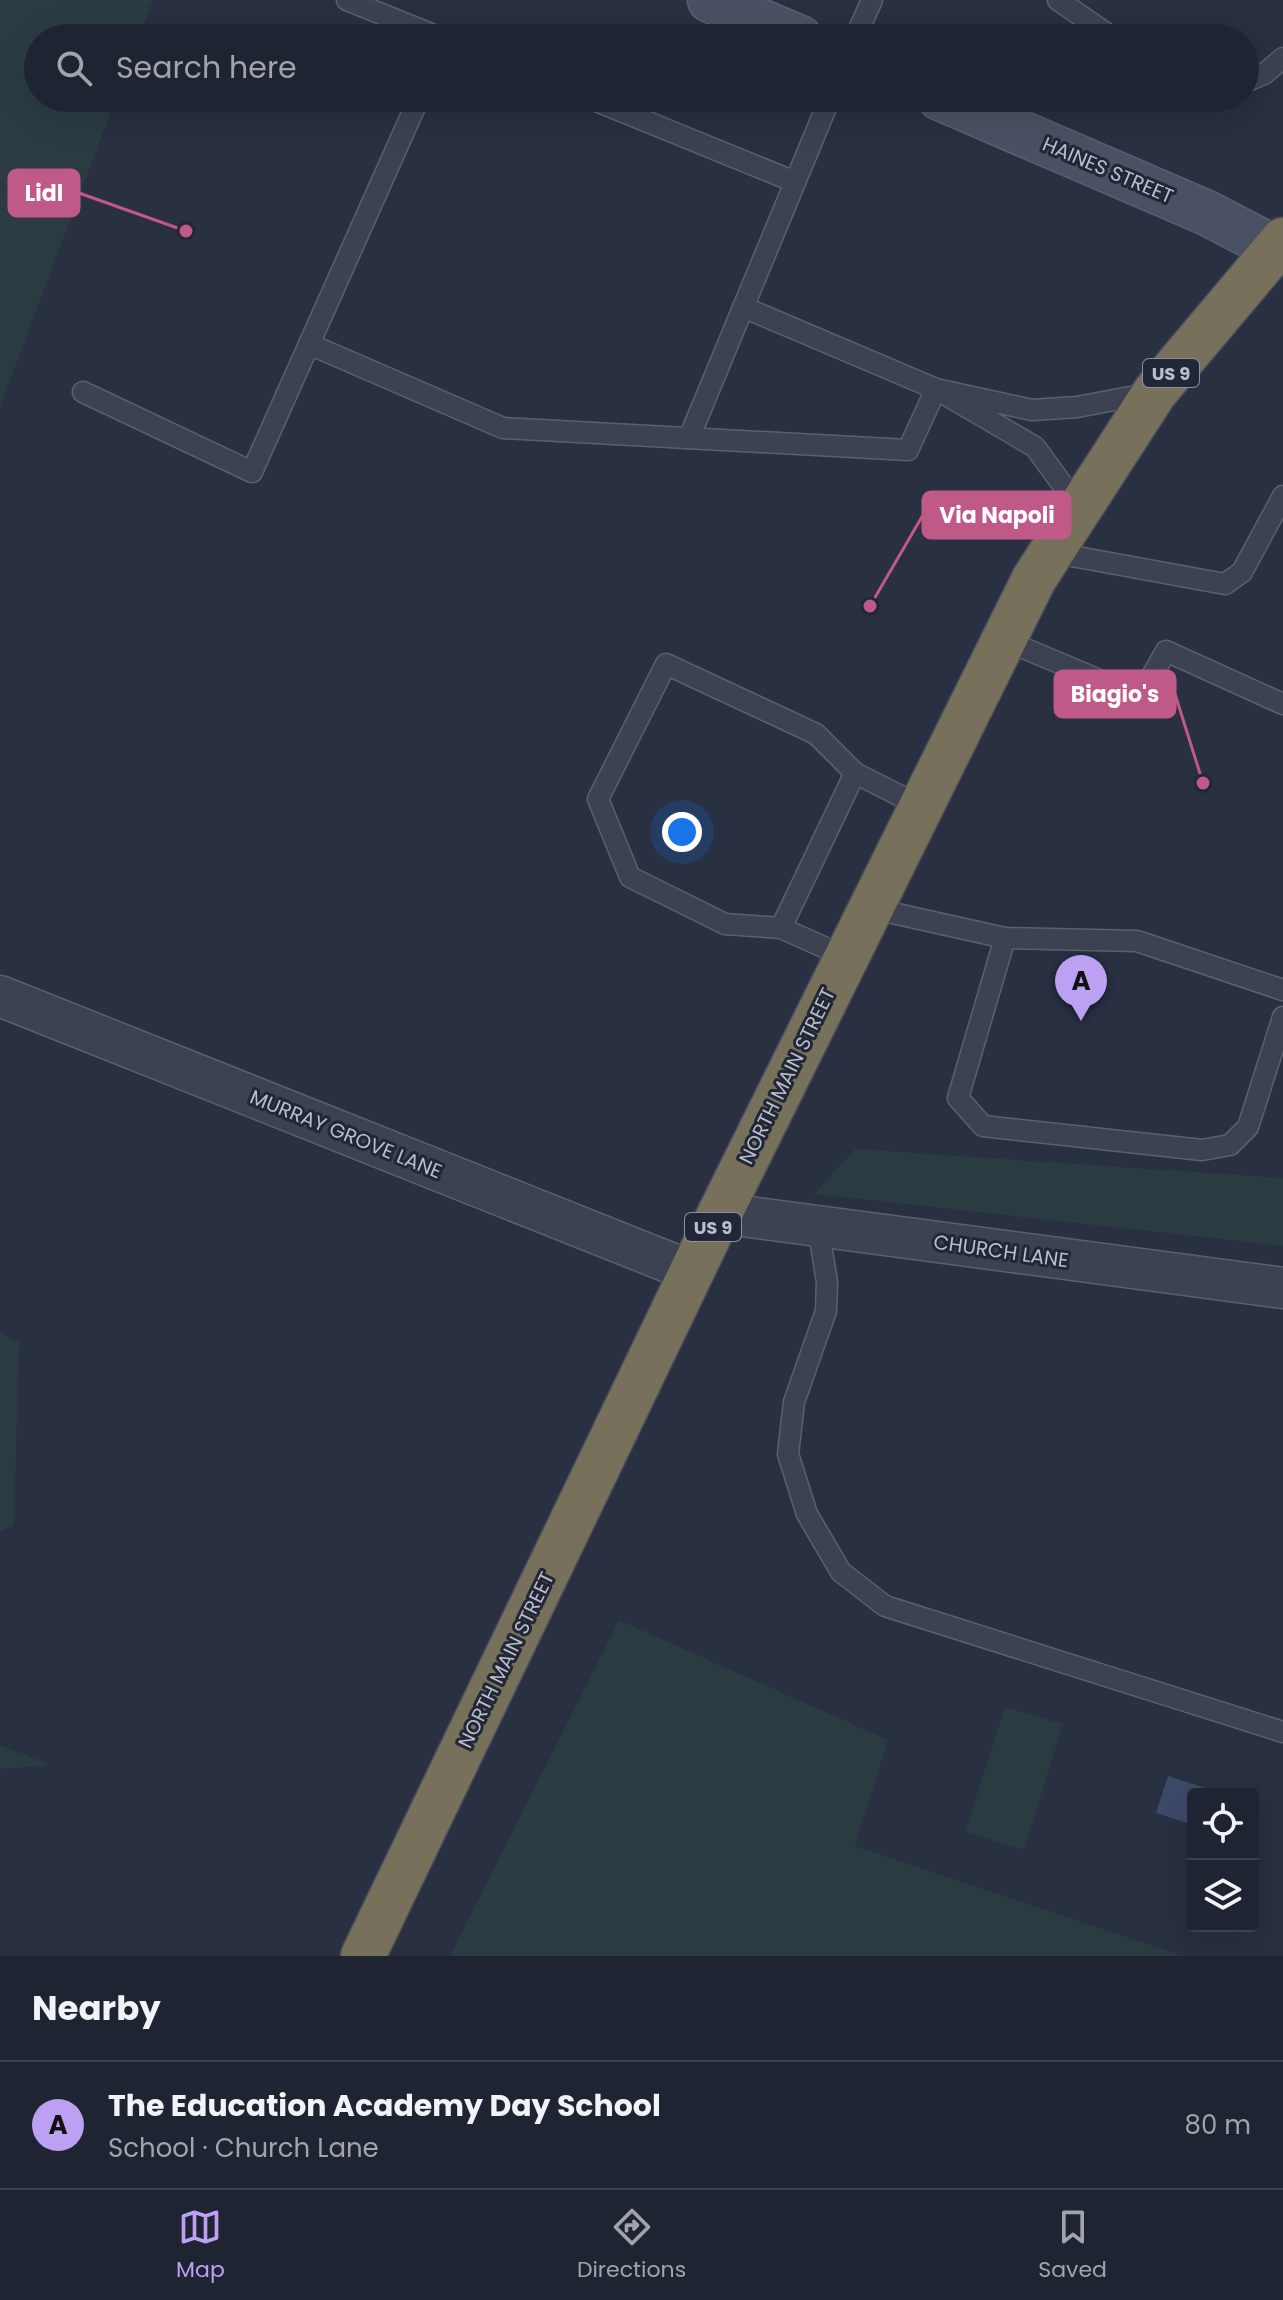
<!DOCTYPE html>
<html lang="en">
<head>
<meta charset="utf-8">
<style>
  body { margin:0; font-family:Poppins,sans-serif; background:#2b303d; color:#f1f3f6 }
  .controls { position:absolute; right:24px; bottom:24px; display:grid; overflow:hidden; border-radius:8px; box-shadow:0 8px 32px #0002 }
  .controls button { width:72px; height:72px; display:grid; place-items:center; padding:0; border:0; border-bottom:2px solid #3c414d; background:#1e2431; color:#f1f3f6; font:40px sans-serif }
  .you { position:absolute; left:682px; top:832px; width:28px; height:28px; margin:-20px; border:6px solid #fff; border-radius:50%; background:#1a73e8; box-shadow:0 0 0 12px #1a73e833 }
  .badge { display:grid; place-items:center; width:52px; height:52px; border-radius:50%; background:#bca0f2; color:#111; font-size:26px; font-weight:700 }
  .pin { position:absolute; translate:-50% -66px; filter:drop-shadow(0 2px 4px #0008) }
  .pin::after { content:''; position:absolute; top:42px; width:28px; height:24px; background:inherit; clip-path:polygon(0 0,100% 0,50% 100%) }
  .list { margin:0; padding:0; list-style:none }
  h2 { display:flex; justify-content:space-between; align-items:center; height:104px; margin:0; padding:0 32px; font-size:34px }
  h2 small { font-size:26px; font-weight:400; color:#a1a4ab }
  .list li { display:grid; grid-template-columns:52px 1fr auto; gap:24px; align-items:center; box-sizing:border-box; height:128px; padding:0 32px; border-top:2px solid #3c414d }
  .list b { display:block; font-size:30px; white-space:nowrap }
  .list p { margin:0; font-size:26px; white-space:nowrap; color:#a1a4ab }
  .list em { font-size:26px; font-style:normal; color:#a1a4ab }
  .icon { flex:none; width:44px; height:44px; fill:none; stroke:currentColor; stroke-width:2; stroke-linecap:round; stroke-linejoin:round }
  .map { position:relative; flex:none; width:1283px; height:1956px; overflow:hidden }
  .search { position:absolute; background:#1e2431; box-shadow:0 8px 32px #0002; left:24px; right:24px; top:24px; height:88px; display:flex; align-items:center; gap:20px; box-sizing:border-box; padding:0 28px; border-radius:44px; color:#a1a4ab; font-size:30px }
  .sheet { height:232px; background:#1e2431 }
  nav { display:flex; justify-content:space-around; align-items:center; box-sizing:border-box; height:112px; border-top:2px solid #3c414d; background:#1e2431; font-size:22px; color:#a1a4ab }
  nav a { display:grid; justify-items:center; gap:4px }
  nav .on { color:#bca0f2 }
  .map>svg:first-child { display:block }
  .green { fill:#2a3c42 }
  .water { fill:#3d4968 }
  .lines { fill:none; stroke-linecap:round; stroke-linejoin:round }
  .lane-casing { stroke:#5b606f; stroke-width:23 }
  .street-casing { stroke:#5b606f; stroke-width:43 }
  .secondary-casing { stroke:#5b606f; stroke-width:47 }
  .highway-casing { stroke:#474d5c; stroke-width:47 }
  .lane { stroke:#3c4251; stroke-width:20 }
  .street { stroke:#3c4251; stroke-width:40 }
  .secondary { stroke:#4b5164; stroke-width:44 }
  .highway { stroke:#77705a; stroke-width:44 }
  .labels { text-anchor:middle; dominant-baseline:central; stroke-width:6; stroke-linejoin:round; paint-order:stroke }
  .shield { fill:#212737; stroke:#8c919f; stroke-width:2 }
  .shield-label { font-size:18px; font-weight:bold; fill:#babecb }
  .street-label { font-size:20px; fill:#babecb; stroke:#212737 }
  .leader { fill:none; stroke:#bf5a88; stroke-width:3 }
  .callout-dot { fill:#bf5a88; stroke:#212737; stroke-width:3 }
  .callout { fill:#bf5a88; stroke:#bf5a88; stroke-width:3 }
  .callout-label { font-size:22px; text-anchor:middle; font-weight:bold; fill:#fff }
</style>
</head>
<body>
<div class="map">
<svg width="1283" height="1956" viewBox="0 0 1283 1956">
  <rect width="100%" height="100%" fill="#283041"/>
  <g class="green">
    <path d="M0 0H153L139 38H38V98H116L0 407Z"/>
    <path d="M855 1149 1283 1178V1246L814 1194Z"/>
    <path d="M0 1333 19 1342 14 1525 0 1532Z"/>
    <path d="M619 1620 888 1740 855 1846 1183 1956H450Z"/>
    <path d="M1005 1707 1063 1724 1024 1850 965 1832Z"/>
    <path d="M0 1745 51 1765 0 1769Z"/>
  </g>
  <path class="water" d="M1168 1776 1224 1794H1193V1825L1156 1813Z"/>
  <g class="lines">
    <defs>
      <g id="lane">
        <path d="M347 0 441 38"/>
        <path d="M1058 0 1113 38"/>
        <path d="M855 38 872 0"/>
        <path d="M1245 82 1264 74 1283 58"/>
        <path d="M589 98 795 182"/>
        <path d="M309 344 503 428 908 450 936 389 743 307"/>
        <path d="M83 392 252 472 419 98"/>
        <path d="M689 438 830 98"/>
        <path d="M1078 506 1035 447 936 389 1032 410 1077 407 1151 393"/>
        <path d="M1050 552 1225 584 1242 572 1283 496"/>
        <path d="M1002 639 1140 697 1166 651 1283 704"/>
        <path d="M870 908 1005 938 1137 941 1283 990"/>
        <path d="M781 928 855 773"/>
        <path d="M1005 938 958 1098 983 1126 1202 1150 1230 1145 1248 1127 1283 1017"/>
        <path d="M846 957 781 928 725 924 630 877 598 799 666 664 816 734 855 773 920 806"/>
        <path d="M818 1226 827 1282 826 1311 794 1402 788 1454 807 1514 841 1572 885 1606 1283 1732"/>
      </g>
      <g id="street">
        <path d="M0 996 693 1272"/>
        <path d="M720 1213 1283 1288"/>
      </g>
      <g id="secondary">
        <path d="M710 0 800 38"/>
        <path d="M940 98 1207 213 1274 248"/>
      </g>
      <path id="highway" d="M363 1956 720 1213 1034 579 1155 392 1283 240"/>
    </defs>
    <use href="#lane" class="lane-casing"/>
    <use href="#street" class="street-casing"/>
    <use href="#secondary" class="secondary-casing"/>
    <use href="#highway" class="highway-casing"/>
    <use href="#lane" class="lane"/>
    <use href="#street" class="street"/>
    <use href="#secondary" class="secondary"/>
    <use href="#highway" class="highway"/>
  </g>
  <g class="labels">
    <g class="shield">
      <rect x="1143" y="359" width="56" height="28" rx="6"/>
      <rect x="685" y="1213" width="56" height="28" rx="6"/>
    </g>
    <g class="shield-label">
      <text x="1171" y="373">US 9</text>
      <text x="713" y="1227">US 9</text>
    </g>
    <g class="street-label">
      <text transform="translate(1108 170) rotate(23)">HAINES STREET</text>
      <text transform="translate(787 1076) rotate(-64)">NORTH MAIN STREET</text>
      <text transform="translate(346 1134) rotate(22)">MURRAY GROVE LANE</text>
      <text transform="translate(1001 1251) rotate(8)">CHURCH LANE</text>
      <text transform="translate(506 1660) rotate(-64)">NORTH MAIN STREET</text>
    </g>
  </g>
  <path class="leader" d="M186 231L79 193M870 606L923 515M1203 783L1175 694"/>
  <g class="callout-dot">
    <circle cx="186" cy="231" r="8"/>
    <circle cx="870" cy="606" r="8"/>
    <circle cx="1203" cy="783" r="8"/>
  </g>
  <g class="callout">
    <rect x="9" y="170" width="70" height="46" rx="8"/>
    <rect x="923" y="492" width="147" height="46" rx="8"/>
    <rect x="1055" y="671" width="120" height="46" rx="8"/>
  </g>
  <g class="callout-label">
    <text x="44" y="201">Lidl</text>
    <text x="997" y="523">Via Napoli</text>
    <text x="1115" y="702">Biagio's</text>
  </g>
</svg>
<div class="controls">
<button><svg class="icon" aria-label="locate" viewBox="0 0 24 24"><circle cx="12" cy="12" r="6"/><path d="M12 2v4M12 18v4M2 12h4M18 12h4"/></svg></button>
<button><svg class="icon" aria-label="layers" viewBox="0 0 24 24"><path d="M12 4l9 5-9 5-9-5zM3 14l9 5 9-5"/></svg></button>
</div>
<div class="you"></div>
<div class="pin badge" style="left:1081px;top:1021px">A</div>
<div class="search"><svg class="icon" aria-label="search" viewBox="0 0 24 24"><circle cx="10" cy="10" r="6"/><path d="M15 15l6 6"/></svg>Search here</div>
</div>
<section class="sheet">
<h2>Nearby<small></small></h2>
<ul class="list">
<li><span class="badge">A</span><div><b>The Education Academy Day School</b><p>School · Church Lane</p></div><em>80 m</em></li>
</ul>
</section>
<nav>
<a class="on"><svg class="icon" aria-label="map" viewBox="0 0 24 24"><path d="M3 6l6-2 6 2 6-2v14l-6 2-6-2-6 2zM9 4v14M15 6v14"/></svg>Map</a>
<a><svg class="icon" aria-label="directions" viewBox="0 0 24 24"><path d="M12 3l9 9-9 9-9-9zM9 14v-3h6M13 9l2 2-2 2"/></svg>Directions</a>
<a><svg class="icon" aria-label="saved" viewBox="0 0 24 24"><path d="M7 4h10v16l-5-4-5 4z"/></svg>Saved</a>
</nav>
</body>
</html>
